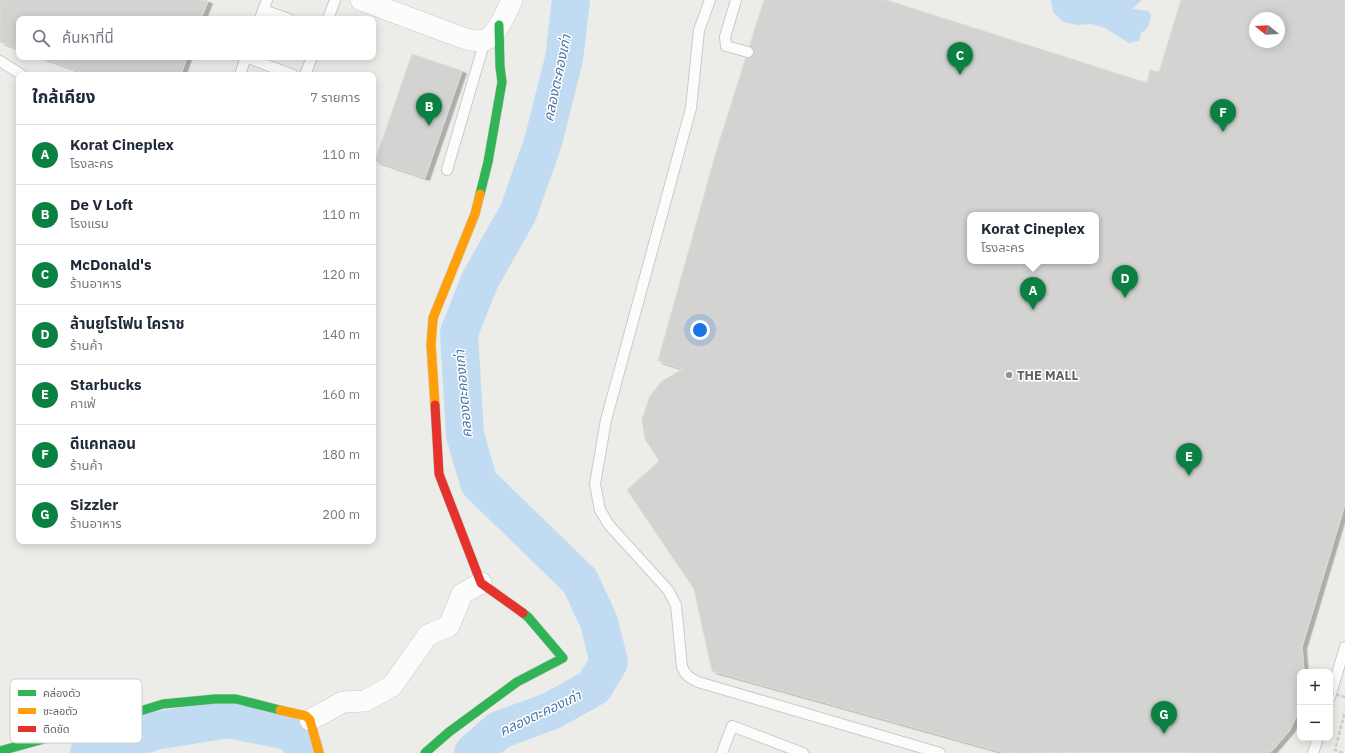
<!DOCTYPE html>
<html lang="th">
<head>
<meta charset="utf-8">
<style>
  body { margin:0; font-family:"IBM Plex Sans","Noto Sans Thai",sans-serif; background:#f6f6f7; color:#1f2937 }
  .controls { position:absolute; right:12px; bottom:12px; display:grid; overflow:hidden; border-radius:8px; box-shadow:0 2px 10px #0003 }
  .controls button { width:36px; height:36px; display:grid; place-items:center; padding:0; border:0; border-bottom:1px solid #e0e1e3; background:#fff; color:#1f2937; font:20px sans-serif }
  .compass { position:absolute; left:1249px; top:12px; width:36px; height:36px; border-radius:50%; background:#fff; box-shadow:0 2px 10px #0003; rotate:288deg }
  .you { position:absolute; left:700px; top:330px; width:14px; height:14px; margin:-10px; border:3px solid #fff; border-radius:50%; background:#1a73e8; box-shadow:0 0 0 6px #1a73e833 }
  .badge { display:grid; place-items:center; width:26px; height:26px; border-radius:50%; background:#0b8043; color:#fff; font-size:13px; font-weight:700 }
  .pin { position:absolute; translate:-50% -33px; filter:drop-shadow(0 1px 2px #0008) }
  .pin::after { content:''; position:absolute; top:21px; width:14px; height:12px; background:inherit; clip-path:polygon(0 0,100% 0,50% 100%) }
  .popup { position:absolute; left:967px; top:212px; width:132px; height:52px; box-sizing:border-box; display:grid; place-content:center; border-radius:8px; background:#fff; filter:drop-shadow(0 1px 3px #0005); font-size:13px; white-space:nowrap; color:#747a83 }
  .popup b { font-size:15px; color:#1f2937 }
  .popup::after { content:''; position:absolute; left:50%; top:100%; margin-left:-8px; border:8px solid transparent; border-top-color:#fff }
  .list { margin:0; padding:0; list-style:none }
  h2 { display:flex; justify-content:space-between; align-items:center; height:52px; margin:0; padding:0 16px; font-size:17px }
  h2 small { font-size:13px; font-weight:400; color:#747a83 }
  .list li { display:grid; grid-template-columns:26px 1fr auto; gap:12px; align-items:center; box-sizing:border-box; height:60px; padding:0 16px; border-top:1px solid #e0e1e3 }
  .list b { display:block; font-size:15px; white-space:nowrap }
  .list p { margin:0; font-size:13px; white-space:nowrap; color:#747a83 }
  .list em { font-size:13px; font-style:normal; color:#747a83 }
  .icon { flex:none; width:22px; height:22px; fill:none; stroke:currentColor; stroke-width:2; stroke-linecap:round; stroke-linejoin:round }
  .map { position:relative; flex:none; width:1345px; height:753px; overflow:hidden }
  .search { position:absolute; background:#fff; box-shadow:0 2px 10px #0003; left:16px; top:16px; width:360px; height:44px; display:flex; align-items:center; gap:10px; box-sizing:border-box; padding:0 14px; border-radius:8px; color:#747a83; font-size:15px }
  .panel { position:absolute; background:#fff; box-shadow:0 2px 10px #0003; left:16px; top:72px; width:360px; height:472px; border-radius:8px }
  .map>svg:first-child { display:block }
  .water { fill:#c0dbf2 }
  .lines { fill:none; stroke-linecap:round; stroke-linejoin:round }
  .river { stroke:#c0dbf2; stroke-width:38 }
  .building { fill:#d3d3d1; stroke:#dcdbd8; fill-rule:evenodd; filter:url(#shadow) }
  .lane-casing { stroke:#cacac9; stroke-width:12 }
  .street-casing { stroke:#cacac9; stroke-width:22 }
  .fast-casing { stroke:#c9cac9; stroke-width:10 }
  .slow-casing { stroke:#c9cac9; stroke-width:10 }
  .jam-casing { stroke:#c9cac9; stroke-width:10 }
  .path { stroke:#c9cecb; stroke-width:2.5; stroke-dasharray:4 2; stroke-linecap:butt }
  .lane { stroke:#fcfcfc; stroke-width:10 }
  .street { stroke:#fcfcfc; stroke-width:21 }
  .fast { stroke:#30b455; stroke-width:9 }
  .slow { stroke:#ff9f0a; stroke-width:9 }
  .jam { stroke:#e5322d; stroke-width:9 }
  .path-bridge { stroke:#c9cecb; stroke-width:2.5; stroke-dasharray:4 2; stroke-linecap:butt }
  .poi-dot { fill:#909293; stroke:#fff; stroke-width:1.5 }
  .labels { text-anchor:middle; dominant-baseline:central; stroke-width:3; stroke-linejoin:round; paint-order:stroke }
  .poi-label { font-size:13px; font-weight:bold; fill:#5e6165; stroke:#fff; text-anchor:start }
  .water-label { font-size:14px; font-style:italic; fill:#4c75a8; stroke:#fff }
  .key { fill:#fff; stroke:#cfd0d1; stroke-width:1 }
  .key-label { font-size:11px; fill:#5e6165 }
</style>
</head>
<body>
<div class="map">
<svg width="1345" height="753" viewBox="0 0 1345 753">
  <defs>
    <filter id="shadow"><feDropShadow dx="4.5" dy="2.5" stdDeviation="0" flood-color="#0004"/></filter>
  </defs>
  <rect width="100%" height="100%" fill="#ecece8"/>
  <path class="water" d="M1051 0H1142L1133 8V9L1148 11 1151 15C1150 22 1148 30 1141 33L1139 41 1129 43 1105 28 1092 24 1077 25 1063 22 1053 12Z"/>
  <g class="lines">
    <g class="river">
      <path d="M89 753 155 731 228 719 293 732 303 746 305 753"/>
      <path d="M473 753 499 730 551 711 594 687 609 662 599 622 580 581 479 483 465 435 459 333 480 280 518 213 543 142 564 59 571 0"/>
    </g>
  </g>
  <g class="building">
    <path d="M0 0H204L208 1 201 19H19V49L0 42Z"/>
    <path d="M764 0H886L1147 83 1150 70 1159 72 1181 0H1345V504L1302 647 1304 672H1300V708L1290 730 1271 752 1005 753 712 671 694 589 627 490 659 461 645 439 642 420 650 396 662 381 683 369 658 361 717 149ZM1255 18H1279V42H1255ZM970 215H1096V261H970Z"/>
    <path d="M412 54 462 71 425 178 375 161Z"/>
    <path d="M40 57H187L181 75H89Z"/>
  </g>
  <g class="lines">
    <defs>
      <g id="lane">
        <path d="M710 0 699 30 691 108 606 420 595 484 600 510 609 525 668 590 676 605 682 667C685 675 690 678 698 682L940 753"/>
        <path d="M736 0 725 37 726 46 748 52"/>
        <path d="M261 16 267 0"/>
        <path d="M260 19 261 16 269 12 289 19"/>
        <path d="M328 19 335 0"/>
        <path d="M246 57 293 75"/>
        <path d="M0 61 22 75"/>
        <path d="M240 75 246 57"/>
        <path d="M305 75 312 57"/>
        <path d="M447 170 485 40"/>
        <path d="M1330 697 1345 647"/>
        <path d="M722 753 732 726 803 753"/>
        <path d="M1313 753 1318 738"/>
      </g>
      <g id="street">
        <path d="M361 0 466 39C472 40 479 42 485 40 497 35 507 11 512 0"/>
        <path d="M310 720 343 702 365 701 392 686 428 635 449 626 462 594 481 583"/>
      </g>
      <g id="fast">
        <path d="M480 194 488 162 502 82 500 67 499 25"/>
        <path d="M0 751 95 725 163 704 215 699H236L280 710"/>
        <path d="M425 753 449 732 517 682 563 658 528 617 523 613"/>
      </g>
      <g id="slow">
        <path d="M435 405 431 345 433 318 475 214 480 194"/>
        <path d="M280 710 306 716 310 720 319 753"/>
      </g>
      <path id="jam" d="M435 405 439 474 481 583 523 613"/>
    </defs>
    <use href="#lane" class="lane-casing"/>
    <use href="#street" class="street-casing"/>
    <use href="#fast" class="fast-casing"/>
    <use href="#slow" class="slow-casing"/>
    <use href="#jam" class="jam-casing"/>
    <path class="path" d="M1343 753 1335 750 1345 711"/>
    <use href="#lane" class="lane"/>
    <use href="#street" class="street"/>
    <use href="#fast" class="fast"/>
    <use href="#slow" class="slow"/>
    <use href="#jam" class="jam"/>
    <path class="path-bridge" d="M1330 693 1345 697"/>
  </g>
  <circle class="poi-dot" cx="1009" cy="375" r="4"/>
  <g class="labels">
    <g class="poi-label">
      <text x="1017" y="375">THE MALL</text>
    </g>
    <g class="water-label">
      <text transform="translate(557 78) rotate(-78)">คลองตะคองเก่า</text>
      <text transform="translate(463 394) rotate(-95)">คลองตะคองเก่า</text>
      <text transform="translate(540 713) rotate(-25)">คลองตะคองเก่า</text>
    </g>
  </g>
  <rect x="10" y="679" width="132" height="64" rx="6" class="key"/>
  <rect x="18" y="690" width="18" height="6" fill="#30b455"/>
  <rect x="18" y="708" width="18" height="6" fill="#ff9f0a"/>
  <rect x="18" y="726" width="18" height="6" fill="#e5322d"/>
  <g class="key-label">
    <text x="43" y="697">คล่องตัว</text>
    <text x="43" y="715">ชะลอตัว</text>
    <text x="43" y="733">ติดขัด</text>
  </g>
</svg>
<div class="controls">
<button>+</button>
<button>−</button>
</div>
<svg class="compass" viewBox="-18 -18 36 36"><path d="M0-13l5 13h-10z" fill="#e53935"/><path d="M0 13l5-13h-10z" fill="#747a83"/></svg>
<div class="you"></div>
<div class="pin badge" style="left:1033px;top:310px">A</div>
<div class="popup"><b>Korat Cineplex</b>โรงละคร</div>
<div class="pin badge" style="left:429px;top:126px">B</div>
<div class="pin badge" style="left:960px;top:75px">C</div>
<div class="pin badge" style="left:1125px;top:298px">D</div>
<div class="pin badge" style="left:1189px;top:476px">E</div>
<div class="pin badge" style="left:1223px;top:132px">F</div>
<div class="pin badge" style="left:1164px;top:734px">G</div>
<div class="search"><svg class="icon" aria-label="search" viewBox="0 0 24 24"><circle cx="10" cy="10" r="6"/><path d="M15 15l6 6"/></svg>ค้นหาที่นี่</div>
<section class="panel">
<h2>ใกล้เคียง<small>7 รายการ</small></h2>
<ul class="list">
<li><span class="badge">A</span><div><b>Korat Cineplex</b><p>โรงละคร</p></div><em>110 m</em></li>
<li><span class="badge">B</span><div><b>De V Loft</b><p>โรงแรม</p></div><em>110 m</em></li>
<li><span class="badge">C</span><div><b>McDonald's</b><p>ร้านอาหาร</p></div><em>120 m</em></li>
<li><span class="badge">D</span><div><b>ล้านยูโรโฟน โคราช</b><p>ร้านค้า</p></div><em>140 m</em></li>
<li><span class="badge">E</span><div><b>Starbucks</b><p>คาเฟ่</p></div><em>160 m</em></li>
<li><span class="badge">F</span><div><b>ดีแคทลอน</b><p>ร้านค้า</p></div><em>180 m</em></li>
<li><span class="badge">G</span><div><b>Sizzler</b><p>ร้านอาหาร</p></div><em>200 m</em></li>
</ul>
</section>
</div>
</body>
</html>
